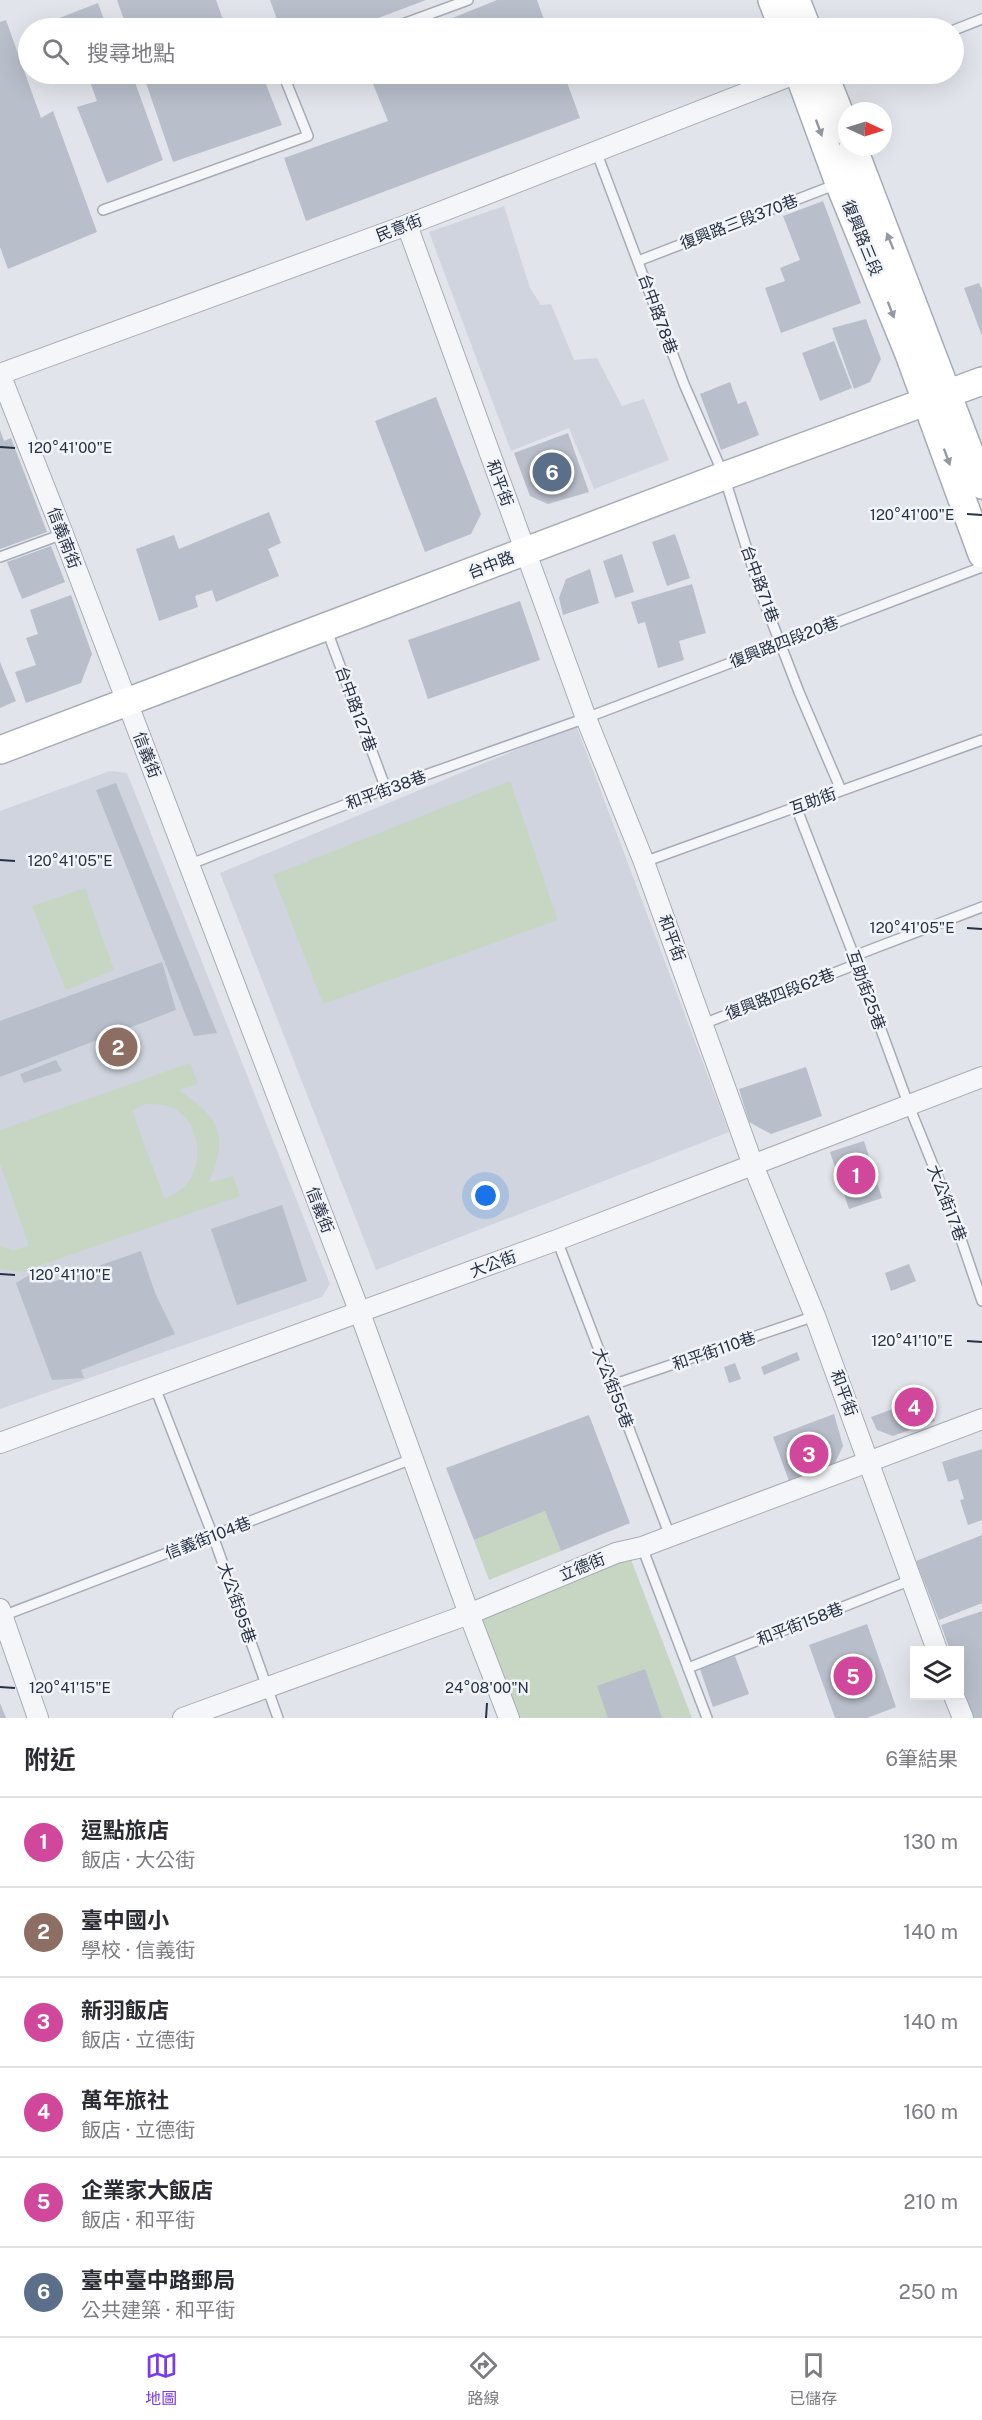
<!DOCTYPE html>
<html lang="zh-TW">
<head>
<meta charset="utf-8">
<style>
  body { margin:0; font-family:"Public Sans","Noto Sans TC",sans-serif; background:#f2f2f3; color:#2b2b33 }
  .controls { position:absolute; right:18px; bottom:18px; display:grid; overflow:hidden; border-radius:0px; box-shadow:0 6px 24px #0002 }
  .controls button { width:54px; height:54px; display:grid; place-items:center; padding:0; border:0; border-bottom:2px solid #e1e1e2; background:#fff; color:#2b2b33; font:30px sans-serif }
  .compass { position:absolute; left:838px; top:102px; width:54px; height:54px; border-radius:50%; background:#fff; box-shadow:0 6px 24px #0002; rotate:94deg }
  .you { position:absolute; left:486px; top:1196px; width:21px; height:21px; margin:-15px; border:4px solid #fff; border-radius:50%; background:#1a73e8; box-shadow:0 0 0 9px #1a73e833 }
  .badge { display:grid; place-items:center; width:39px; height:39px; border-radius:50%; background:#7c3aed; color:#fff; font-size:20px; font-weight:700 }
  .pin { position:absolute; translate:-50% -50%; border:3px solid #fff; box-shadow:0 2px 6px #0006 }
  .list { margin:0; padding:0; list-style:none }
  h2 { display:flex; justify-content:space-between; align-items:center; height:78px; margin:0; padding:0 24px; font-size:26px }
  h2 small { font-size:20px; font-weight:400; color:#7c7c81 }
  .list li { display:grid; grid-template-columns:39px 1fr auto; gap:18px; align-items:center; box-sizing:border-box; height:90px; padding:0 24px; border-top:2px solid #e1e1e2 }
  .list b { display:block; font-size:22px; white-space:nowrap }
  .list p { margin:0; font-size:20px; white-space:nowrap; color:#7c7c81 }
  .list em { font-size:20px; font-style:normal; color:#7c7c81 }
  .icon { flex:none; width:33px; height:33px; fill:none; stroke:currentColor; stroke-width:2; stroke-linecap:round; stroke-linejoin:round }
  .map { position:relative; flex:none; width:982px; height:1718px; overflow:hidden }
  .search { position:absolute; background:#fff; box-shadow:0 6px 24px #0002; left:18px; right:18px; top:18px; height:66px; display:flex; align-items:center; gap:15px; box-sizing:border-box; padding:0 21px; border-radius:33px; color:#7c7c81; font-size:22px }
  .sheet { height:618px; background:#fff }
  nav { display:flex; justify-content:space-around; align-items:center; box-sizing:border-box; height:84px; border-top:2px solid #e1e1e2; background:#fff; font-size:16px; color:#7c7c81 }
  nav a { display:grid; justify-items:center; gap:3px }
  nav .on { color:#7c3aed }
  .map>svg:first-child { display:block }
  .built { fill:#cfd4de }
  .green { fill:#c7d6c2; fill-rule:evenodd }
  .building { fill:#b8beca }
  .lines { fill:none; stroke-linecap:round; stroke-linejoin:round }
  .lane-casing { stroke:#a6acb6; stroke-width:12 }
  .street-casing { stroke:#a6acb6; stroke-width:22 }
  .secondary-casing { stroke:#a6acb6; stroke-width:30 }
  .lane { stroke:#f5f6f9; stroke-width:9 }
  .street { stroke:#f5f6f9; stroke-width:20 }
  .secondary { stroke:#fff; stroke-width:27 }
  .oneway { fill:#9498a2 }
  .ticks { fill:none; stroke:#283245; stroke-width:2 }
  .labels { text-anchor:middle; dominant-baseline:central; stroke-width:5; stroke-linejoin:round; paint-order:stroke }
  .street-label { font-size:16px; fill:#283245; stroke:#f1f4f8 }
  .ticks-label { font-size:15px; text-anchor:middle; fill:#283245; stroke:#f1f4f8; stroke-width:5; stroke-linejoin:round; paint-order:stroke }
</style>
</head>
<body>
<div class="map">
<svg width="982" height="1718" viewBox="0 0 982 1718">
  <rect width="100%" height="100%" fill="#e1e5eb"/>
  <g class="built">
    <path d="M504 206 530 288 541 305 551 304 574 360 597 358 622 406 644 399 669 460 594 489 569 428 511 451 429 232Z"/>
    <path d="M576 725 729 1132 376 1270 220 873Z"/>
    <path d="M110 771 127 773 330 1284 322 1297 0 1409V811Z"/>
  </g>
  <g class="green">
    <path d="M510 781 558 920 323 1004 273 875Z"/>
    <path d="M85 888 114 970 66 990 32 906Z"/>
    <path d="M190 1063 198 1084 178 1090C220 1117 230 1137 208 1183L233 1176 240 1196 21 1272 0 1269V1246L13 1250 29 1246 0 1163V1130ZM146 1104C153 1104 163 1104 170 1107 201 1119 206 1164 184 1187 178 1193 171 1195 164 1198L132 1110Z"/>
    <path d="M545 1511 561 1551 489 1580 474 1540Z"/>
    <path d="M630 1557 692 1718H516L477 1617Z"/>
  </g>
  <g class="building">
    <path d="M117 0H216L226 28H127Z"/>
    <path d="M270 0H426L352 28H280Z"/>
    <path d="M497 0H537L547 28H454L450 19Z"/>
    <path d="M98 3 107 28H46L44 24Z"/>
    <path d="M6 20 41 118 53 111 97 232 8 269 0 247V22Z"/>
    <path d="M95 74H132L163 160 107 183 77 107 97 101 88 76Z"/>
    <path d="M143 74H262L282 125 173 162Z"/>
    <path d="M402 74H564L580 118 306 221 284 158 388 121 373 84Z"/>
    <path d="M823 201 861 303 781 333 765 288 785 281 780 268 800 260 783 216Z"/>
    <path d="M979 283 982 290V336L964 288Z"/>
    <path d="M866 319 881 359 870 382 854 389 832 328Z"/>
    <path d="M834 341 852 388 820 401 802 353Z"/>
    <path d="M730 382 738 404 746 401 759 435 721 450 700 394Z"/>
    <path d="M436 397 481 514 471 534 425 552 375 421Z"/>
    <path d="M0 430 4 441 11 438 47 532 0 549Z"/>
    <path d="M568 433 589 492 548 504 530 496 514 453Z"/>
    <path d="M269 512 281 543 268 549 279 576 216 602 212 590 195 596 198 607 159 621 136 549 174 535 179 549Z"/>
    <path d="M675 534 690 578 667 586 652 542Z"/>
    <path d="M51 546 65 582 22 599 7 562Z"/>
    <path d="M622 554 634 592 615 598 603 561Z"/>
    <path d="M590 569 599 603 563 615 559 598 566 579Z"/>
    <path d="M692 584 706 633 679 641 684 660 658 668 645 622 638 624 631 602Z"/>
    <path d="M71 595 92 654 81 683 26 703 15 672 36 665 26 638 38 634 30 610Z"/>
    <path d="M520 601 540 660 428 699 408 640Z"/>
    <path d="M0 662 16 701 0 708Z"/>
    <path d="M116 783 217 1033 194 1036 96 790Z"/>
    <path d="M162 962 176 1010 0 1077V1021Z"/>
    <path d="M56 1060 62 1071 24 1083 20 1074Z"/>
    <path d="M806 1067 822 1116 771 1134 749 1122 739 1089Z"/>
    <path d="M864 1141 882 1198 849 1209 830 1152Z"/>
    <path d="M282 1205 307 1281 237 1305 211 1229Z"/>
    <path d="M141 1251 155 1293 175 1334 81 1370 84 1378 52 1380 16 1283 43 1267 50 1283Z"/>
    <path d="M909 1264 916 1281 891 1291 885 1273Z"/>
    <path d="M797 1352 800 1360 764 1375 761 1367Z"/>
    <path d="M735 1363 741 1379 729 1383 724 1367Z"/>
    <path d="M925 1397 935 1421 893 1436 877 1430 871 1417Z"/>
    <path d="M834 1414 843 1446 835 1463 789 1481 773 1437Z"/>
    <path d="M589 1415 630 1523 561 1551 545 1511 474 1540 446 1468Z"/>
    <path d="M982 1449V1520L968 1525 960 1500 964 1499 958 1479 948 1482 942 1462Z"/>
    <path d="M982 1535V1603L939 1620 916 1561Z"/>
    <path d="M982 1611V1718H973L960 1679V1650H950L941 1625Z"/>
    <path d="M867 1624 896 1707 867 1718H835L809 1645Z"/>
    <path d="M735 1656 749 1694 713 1707 700 1669Z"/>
    <path d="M645 1669 662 1718H608L597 1686Z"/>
    <path d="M0 1703 6 1718H0Z"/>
  </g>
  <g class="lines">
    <defs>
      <g id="lane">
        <path d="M392 28 468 0"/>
        <path d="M954 30 982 19"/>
        <path d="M596 151 684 384 724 476 760 591 799 692 841 790"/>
        <path d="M103 210 308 136 283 74"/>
        <path d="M638 261 837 184"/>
        <path d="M0 557 63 534"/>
        <path d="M326 628 386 789"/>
        <path d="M796 807 854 956 909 1106 950 1207 982 1301"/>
        <path d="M644 862 982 740"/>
        <path d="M188 865 386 789 586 718 982 567"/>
        <path d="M854 956 982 907"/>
        <path d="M703 1024 857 964"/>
        <path d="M557 1240 670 1536"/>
        <path d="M154 1385 213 1536 278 1718"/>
        <path d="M612 1385 815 1316"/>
        <path d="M642 1547 707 1718"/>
        <path d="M0 1617 412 1459"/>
        <path d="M688 1668 911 1580"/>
      </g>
      <g id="street">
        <path d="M407 225 586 718 644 862 753 1165 815 1316 937 1650"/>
        <path d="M0 374 63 534 360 1313 469 1614 509 1718"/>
        <path d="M0 374 407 225 795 74"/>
        <path d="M0 1443 557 1240 982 1077"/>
        <path d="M0 1609 38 1718"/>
        <path d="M954 1696 963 1718"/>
        <path d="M183 1718 469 1614 616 1553 642 1547 982 1419"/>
      </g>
      <g id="secondary">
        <path d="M772 0 783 28"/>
        <path d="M796 0 807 28"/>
        <path d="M799 74 839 183 909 354 982 554"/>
        <path d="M824 74 847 132"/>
        <path d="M853 147 982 485"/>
        <path d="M0 750 724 476 982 381"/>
      </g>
    </defs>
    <use href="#lane" class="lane-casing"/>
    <use href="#street" class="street-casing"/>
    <use href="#secondary" class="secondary-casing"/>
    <use href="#lane" class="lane"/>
    <use href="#street" class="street"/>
    <use href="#secondary" class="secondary"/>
  </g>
  <defs><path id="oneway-solid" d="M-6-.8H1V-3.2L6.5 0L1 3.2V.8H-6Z" transform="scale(1.5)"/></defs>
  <g class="oneway">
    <use href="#oneway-solid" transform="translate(819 128) rotate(70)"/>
    <use href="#oneway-solid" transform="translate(890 241) rotate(-112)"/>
    <use href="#oneway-solid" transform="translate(891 310) rotate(69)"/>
    <use href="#oneway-solid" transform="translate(947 457) rotate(70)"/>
  </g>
  <path class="ticks" d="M0 447 15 448M967 514 982 515M0 860 15 861M967 928 982 929M0 1274 15 1275M967 1341 982 1342M0 1687 15 1688M486 1718 487 1703"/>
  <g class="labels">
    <g class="street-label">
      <text transform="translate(739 222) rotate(-21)">復興路三段370巷</text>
      <text transform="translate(399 228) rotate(-21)">民意街</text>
      <text transform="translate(862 238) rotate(68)">復興路三段</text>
      <text transform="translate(658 314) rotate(70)">台中路78巷</text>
      <text transform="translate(500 483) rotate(70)">和平街</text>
      <text transform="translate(64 538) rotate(69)">信義南街</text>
      <text transform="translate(491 565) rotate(-21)">台中路</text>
      <text transform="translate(760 584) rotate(70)">台中路71巷</text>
      <text transform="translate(784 642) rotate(-21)">復興路四段20巷</text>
      <text transform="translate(356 709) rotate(70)">台中路127巷</text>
      <text transform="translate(147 755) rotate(69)">信義街</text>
      <text transform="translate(386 790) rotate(-20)">和平街38巷</text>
      <text transform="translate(813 801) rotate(-20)">互助街</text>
      <text transform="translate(672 938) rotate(70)">和平街</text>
      <text transform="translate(866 990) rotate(70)">互助街25巷</text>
      <text transform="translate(780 994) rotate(-21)">復興路四段62巷</text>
      <text transform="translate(947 1203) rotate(69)">大公街17巷</text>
      <text transform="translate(320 1210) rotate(69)">信義街</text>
      <text transform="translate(493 1264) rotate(-20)">大公街</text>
      <text transform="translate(714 1351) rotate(-19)">和平街110巷</text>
      <text transform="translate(613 1388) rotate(69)">大公街55巷</text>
      <text transform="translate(844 1393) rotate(70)">和平街</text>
      <text transform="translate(208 1538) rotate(-21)">信義街104巷</text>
      <text transform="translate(582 1567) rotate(-22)">立德街</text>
      <text transform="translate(237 1603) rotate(71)">大公街95巷</text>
      <text transform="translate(800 1624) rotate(-21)">和平街158巷</text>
    </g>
  </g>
  <g class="ticks-label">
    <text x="70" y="453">120°41'00"E</text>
    <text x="912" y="520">120°41'00"E</text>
    <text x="70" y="866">120°41'05"E</text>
    <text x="912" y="933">120°41'05"E</text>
    <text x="70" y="1280">120°41'10"E</text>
    <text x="912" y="1346">120°41'10"E</text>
    <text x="487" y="1693">24°08'00"N</text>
    <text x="70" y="1693">120°41'15"E</text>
  </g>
</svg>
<div class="controls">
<button><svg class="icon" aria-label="layers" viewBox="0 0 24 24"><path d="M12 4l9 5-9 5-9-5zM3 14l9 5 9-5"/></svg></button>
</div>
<svg class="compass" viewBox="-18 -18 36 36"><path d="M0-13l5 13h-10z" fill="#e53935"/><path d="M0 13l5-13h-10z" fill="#7c7c81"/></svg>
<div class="you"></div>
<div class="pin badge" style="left:856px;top:1175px;background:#d1479c">1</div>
<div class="pin badge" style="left:118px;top:1047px;background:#8d6e63">2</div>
<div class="pin badge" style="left:809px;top:1454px;background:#d1479c">3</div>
<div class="pin badge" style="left:914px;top:1407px;background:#d1479c">4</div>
<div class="pin badge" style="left:853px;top:1676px;background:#d1479c">5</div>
<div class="pin badge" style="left:552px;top:472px;background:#5c6f8a">6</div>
<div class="search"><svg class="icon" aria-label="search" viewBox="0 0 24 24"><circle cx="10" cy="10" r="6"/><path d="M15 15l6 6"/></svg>搜尋地點</div>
</div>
<section class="sheet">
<h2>附近<small>6筆結果</small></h2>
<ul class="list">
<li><span class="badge" style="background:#d1479c">1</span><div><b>逗點旅店</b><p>飯店 · 大公街</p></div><em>130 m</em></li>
<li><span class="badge" style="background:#8d6e63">2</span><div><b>臺中國小</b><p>學校 · 信義街</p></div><em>140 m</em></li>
<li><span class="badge" style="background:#d1479c">3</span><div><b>新羽飯店</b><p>飯店 · 立德街</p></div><em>140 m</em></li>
<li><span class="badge" style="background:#d1479c">4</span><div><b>萬年旅社</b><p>飯店 · 立德街</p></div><em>160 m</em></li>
<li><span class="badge" style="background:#d1479c">5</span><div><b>企業家大飯店</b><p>飯店 · 和平街</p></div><em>210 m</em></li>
<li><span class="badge" style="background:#5c6f8a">6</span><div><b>臺中臺中路郵局</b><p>公共建築 · 和平街</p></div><em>250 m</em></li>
</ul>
</section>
<nav>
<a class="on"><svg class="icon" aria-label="map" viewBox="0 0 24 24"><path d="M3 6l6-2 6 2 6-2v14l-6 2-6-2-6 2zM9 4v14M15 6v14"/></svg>地圖</a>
<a><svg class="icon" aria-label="directions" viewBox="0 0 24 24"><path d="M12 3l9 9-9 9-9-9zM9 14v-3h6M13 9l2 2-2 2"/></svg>路線</a>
<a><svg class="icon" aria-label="saved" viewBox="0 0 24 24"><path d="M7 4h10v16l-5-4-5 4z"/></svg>已儲存</a>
</nav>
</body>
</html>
